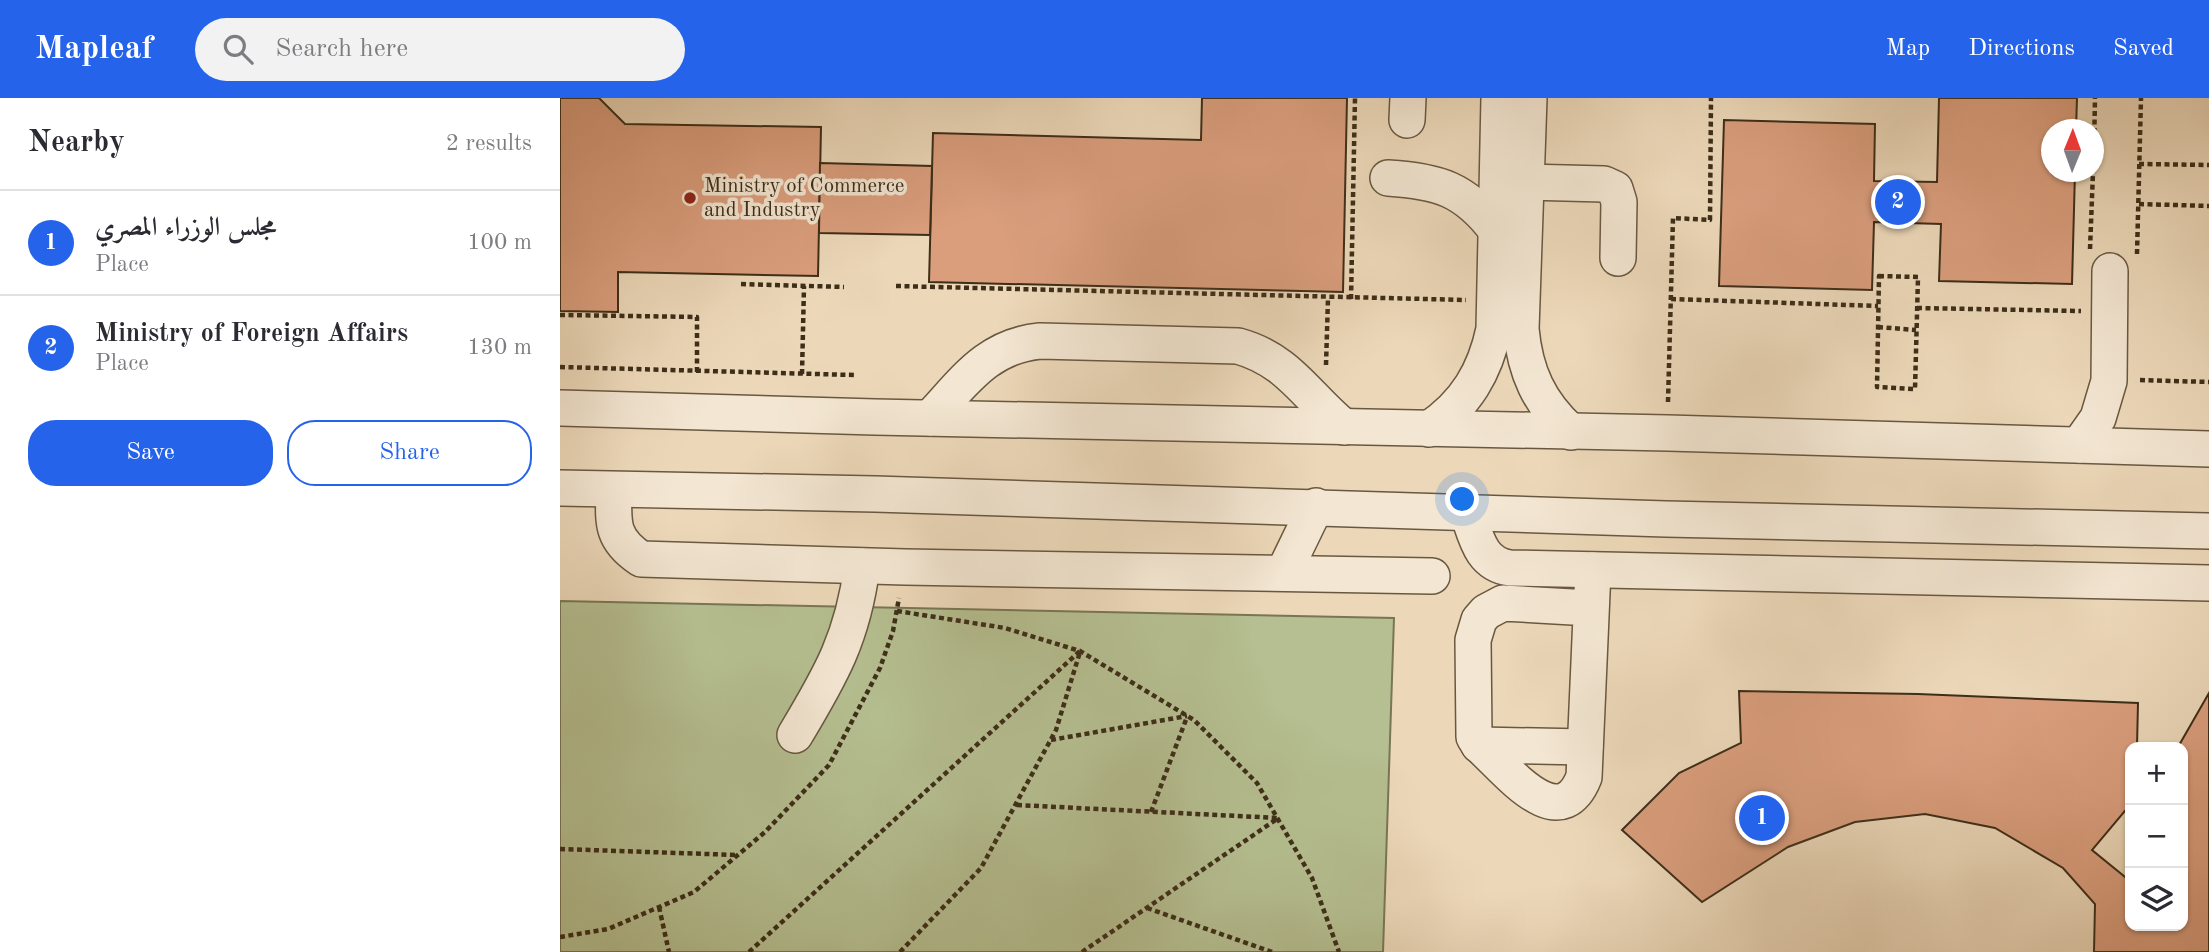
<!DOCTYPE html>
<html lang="en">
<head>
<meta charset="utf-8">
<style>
  body { margin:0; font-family:"Old Standard TT",Amiri,serif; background:#f2f2f3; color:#2b2b33 }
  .controls { position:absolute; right:21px; bottom:21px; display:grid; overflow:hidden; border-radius:14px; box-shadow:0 2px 5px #0004 }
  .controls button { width:63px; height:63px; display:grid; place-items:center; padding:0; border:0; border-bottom:2px solid #e1e1e2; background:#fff; color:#2b2b33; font:35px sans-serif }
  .compass { position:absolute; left:1481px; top:21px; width:63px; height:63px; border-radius:50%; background:#fff; box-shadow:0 2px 5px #0004; rotate:1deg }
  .you { position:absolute; left:903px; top:402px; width:24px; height:24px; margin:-18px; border:5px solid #fff; border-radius:50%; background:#1a73e8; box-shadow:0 0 0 10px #1a73e833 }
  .badge { display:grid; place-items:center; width:46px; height:46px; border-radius:50%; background:#2563eb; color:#fff; font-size:23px; font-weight:700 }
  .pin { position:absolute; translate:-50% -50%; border:4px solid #fff; box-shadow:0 2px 7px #0006 }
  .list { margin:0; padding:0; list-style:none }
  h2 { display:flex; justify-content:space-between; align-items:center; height:91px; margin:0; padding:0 28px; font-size:30px }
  h2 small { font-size:23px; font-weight:400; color:#7c7c81 }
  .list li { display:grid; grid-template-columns:46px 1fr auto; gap:21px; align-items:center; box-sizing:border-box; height:105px; padding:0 28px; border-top:2px solid #e1e1e2 }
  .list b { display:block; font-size:26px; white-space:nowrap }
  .list p { margin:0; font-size:23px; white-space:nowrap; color:#7c7c81 }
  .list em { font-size:23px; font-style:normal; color:#7c7c81 }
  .actions { display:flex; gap:14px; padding:21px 28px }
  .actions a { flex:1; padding:16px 0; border:2px solid #2563eb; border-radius:28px; text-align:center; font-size:24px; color:#2563eb }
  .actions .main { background:#2563eb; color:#fff }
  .icon { flex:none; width:38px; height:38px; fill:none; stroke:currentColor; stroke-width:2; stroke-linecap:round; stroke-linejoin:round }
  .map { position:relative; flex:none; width:1649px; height:854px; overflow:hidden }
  header { display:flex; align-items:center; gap:42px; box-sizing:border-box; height:98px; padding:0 35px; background:#2563eb; color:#fff }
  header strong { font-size:33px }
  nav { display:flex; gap:38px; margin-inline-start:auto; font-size:24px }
  .search { width:490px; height:63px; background:#f2f2f3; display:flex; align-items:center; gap:18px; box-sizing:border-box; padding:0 24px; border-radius:38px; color:#7c7c81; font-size:26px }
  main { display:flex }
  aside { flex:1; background:#fff }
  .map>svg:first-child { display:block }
  .green { fill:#b5bf91; stroke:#797655; stroke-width:2 }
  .building { fill:#da9e7d; stroke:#3d2e19; stroke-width:2 }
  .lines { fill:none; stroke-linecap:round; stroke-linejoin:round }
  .minor-casing { stroke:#695841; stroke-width:38 }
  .path { stroke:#3d2e19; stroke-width:4.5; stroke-dasharray:5 3.5; stroke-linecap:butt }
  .minor { stroke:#f3e6d2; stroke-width:35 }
  .poi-dot { fill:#8f2418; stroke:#f3e6d2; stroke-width:2.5 }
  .labels { text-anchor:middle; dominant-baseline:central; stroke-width:7; stroke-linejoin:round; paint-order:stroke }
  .poi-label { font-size:21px; fill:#3d2e19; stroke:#f3e6d2; text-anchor:start }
</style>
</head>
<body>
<header>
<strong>Mapleaf</strong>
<div class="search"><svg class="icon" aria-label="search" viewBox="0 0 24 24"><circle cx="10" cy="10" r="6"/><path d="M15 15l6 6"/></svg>Search here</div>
<nav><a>Map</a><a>Directions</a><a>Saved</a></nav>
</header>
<main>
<aside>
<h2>Nearby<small>2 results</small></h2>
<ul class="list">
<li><span class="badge">1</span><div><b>مجلس الوزراء المصري</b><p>Place</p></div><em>100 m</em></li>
<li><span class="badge">2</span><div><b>Ministry of Foreign Affairs</b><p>Place</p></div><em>130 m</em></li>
</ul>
<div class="actions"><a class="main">Save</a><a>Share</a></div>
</aside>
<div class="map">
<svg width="1649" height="854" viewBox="0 0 1649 854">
  <rect width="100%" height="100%" fill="#ecd8b9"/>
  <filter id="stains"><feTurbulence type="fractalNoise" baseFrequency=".00286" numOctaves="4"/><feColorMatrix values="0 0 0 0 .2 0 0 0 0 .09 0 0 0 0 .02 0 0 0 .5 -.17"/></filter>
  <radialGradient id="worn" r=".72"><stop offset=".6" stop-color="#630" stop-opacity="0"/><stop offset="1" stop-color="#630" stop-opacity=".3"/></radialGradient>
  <path class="green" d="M0 503 834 520 823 854H0Z"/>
  <g class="building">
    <path d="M0 0H39L65 26 261 29 258 178 58 174V214L0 213Z"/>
    <path d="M642 0H787L783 194 369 184 373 35 641 42Z"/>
    <path d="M1379 0H1517L1516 32H1492V74H1515L1512 186 1379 183 1381 126 1314 124 1312 192 1159 188 1164 22 1315 26 1314 83 1377 84Z"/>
    <path d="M260 65 372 68 370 137 259 135Z"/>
    <path d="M1179 593 1358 596 1578 605 1577 649H1570V707L1532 752 1570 783V828H1623V649H1618L1649 595V854H1534L1535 806 1503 770 1435 730 1365 716 1295 724 1228 749 1142 804 1062 732 1119 675 1181 645Z"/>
  </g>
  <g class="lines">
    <defs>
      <g id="minor">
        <path d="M969 0 961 231C965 274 979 305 1011 334"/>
        <path d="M847 22 848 0"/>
        <path d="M828 80C878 83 905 91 936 132"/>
        <path d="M966 84 1044 86 1055 91 1059 104 1058 160"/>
        <path d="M0 310 315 319 1108 335 1649 351"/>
        <path d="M370 320C404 284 427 248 480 243L678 248C729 262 746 298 784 329"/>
        <path d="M869 331C906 306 925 274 934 231L939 0"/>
        <path d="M1519 347 1538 320 1549 283 1550 173"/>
        <path d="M0 390 315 396 1106 421 1649 433"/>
        <path d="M54 392C53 425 51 441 81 461L345 469 872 478"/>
        <path d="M907 413C916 438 920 466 950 470L1649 485"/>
        <path d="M724 474 756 408"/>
        <path d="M1030 510 943 505 926 514 919 522 913 542 914 639 919 647C945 669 999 742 1024 679L1033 472"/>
        <path d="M235 637C271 577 293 539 302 468"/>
        <path d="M919 647 1025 649"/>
      </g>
    </defs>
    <use href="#minor" class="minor-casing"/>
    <g class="path">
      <path d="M1534 52 1535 0"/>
      <path d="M1579 66 1649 67"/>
      <path d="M1579 106 1649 108"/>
      <path d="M1530 151 1533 74"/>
      <path d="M1577 156 1581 0"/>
      <path d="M1319 178 1358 179 1355 291 1317 289Z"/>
      <path d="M181 186 284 189"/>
      <path d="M336 188 906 202"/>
      <path d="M791 201 795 0"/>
      <path d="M1111 201 1318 208"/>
      <path d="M1357 210 1521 213"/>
      <path d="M0 217 137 219V274"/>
      <path d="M1318 229 1356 232"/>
      <path d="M766 267 768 200"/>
      <path d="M0 269 294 277"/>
      <path d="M242 276 244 188"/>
      <path d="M1580 282 1649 284"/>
      <path d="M1108 304 1113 120 1150 122 1151 0"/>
      <path d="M337 513 445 530 520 553 634 622 697 685 752 780 779 854"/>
      <path d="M491 642 627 618"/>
      <path d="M457 707 718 720"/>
      <path d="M591 714 627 619"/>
      <path d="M0 751 177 757"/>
      <path d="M99 809 109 854"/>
      <path d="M587 810 712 854"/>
      <path d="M0 839 48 831 134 794 205 734 269 667 320 570 333 533 339 500"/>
      <path d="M189 854 520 553"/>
      <path d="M340 854 421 770 496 632 520 554"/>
      <path d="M522 854 717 721"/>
    </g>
    <use href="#minor" class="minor"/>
  </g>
  <circle class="poi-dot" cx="130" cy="100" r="7"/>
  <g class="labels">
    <g class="poi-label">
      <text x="144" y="88">Ministry of Commerce<tspan x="144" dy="24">and Industry</tspan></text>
    </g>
  </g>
  <rect width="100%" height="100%" filter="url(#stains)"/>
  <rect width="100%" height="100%" fill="url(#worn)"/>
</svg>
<div class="controls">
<button>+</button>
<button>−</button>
<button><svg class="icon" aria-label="layers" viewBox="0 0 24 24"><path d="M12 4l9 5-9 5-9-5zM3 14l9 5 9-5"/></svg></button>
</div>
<svg class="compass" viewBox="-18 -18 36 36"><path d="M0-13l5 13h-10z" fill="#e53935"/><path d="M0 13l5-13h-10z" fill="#7c7c81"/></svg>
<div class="you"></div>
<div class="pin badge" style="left:1202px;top:720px">1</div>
<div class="pin badge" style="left:1338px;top:104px">2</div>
</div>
</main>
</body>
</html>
